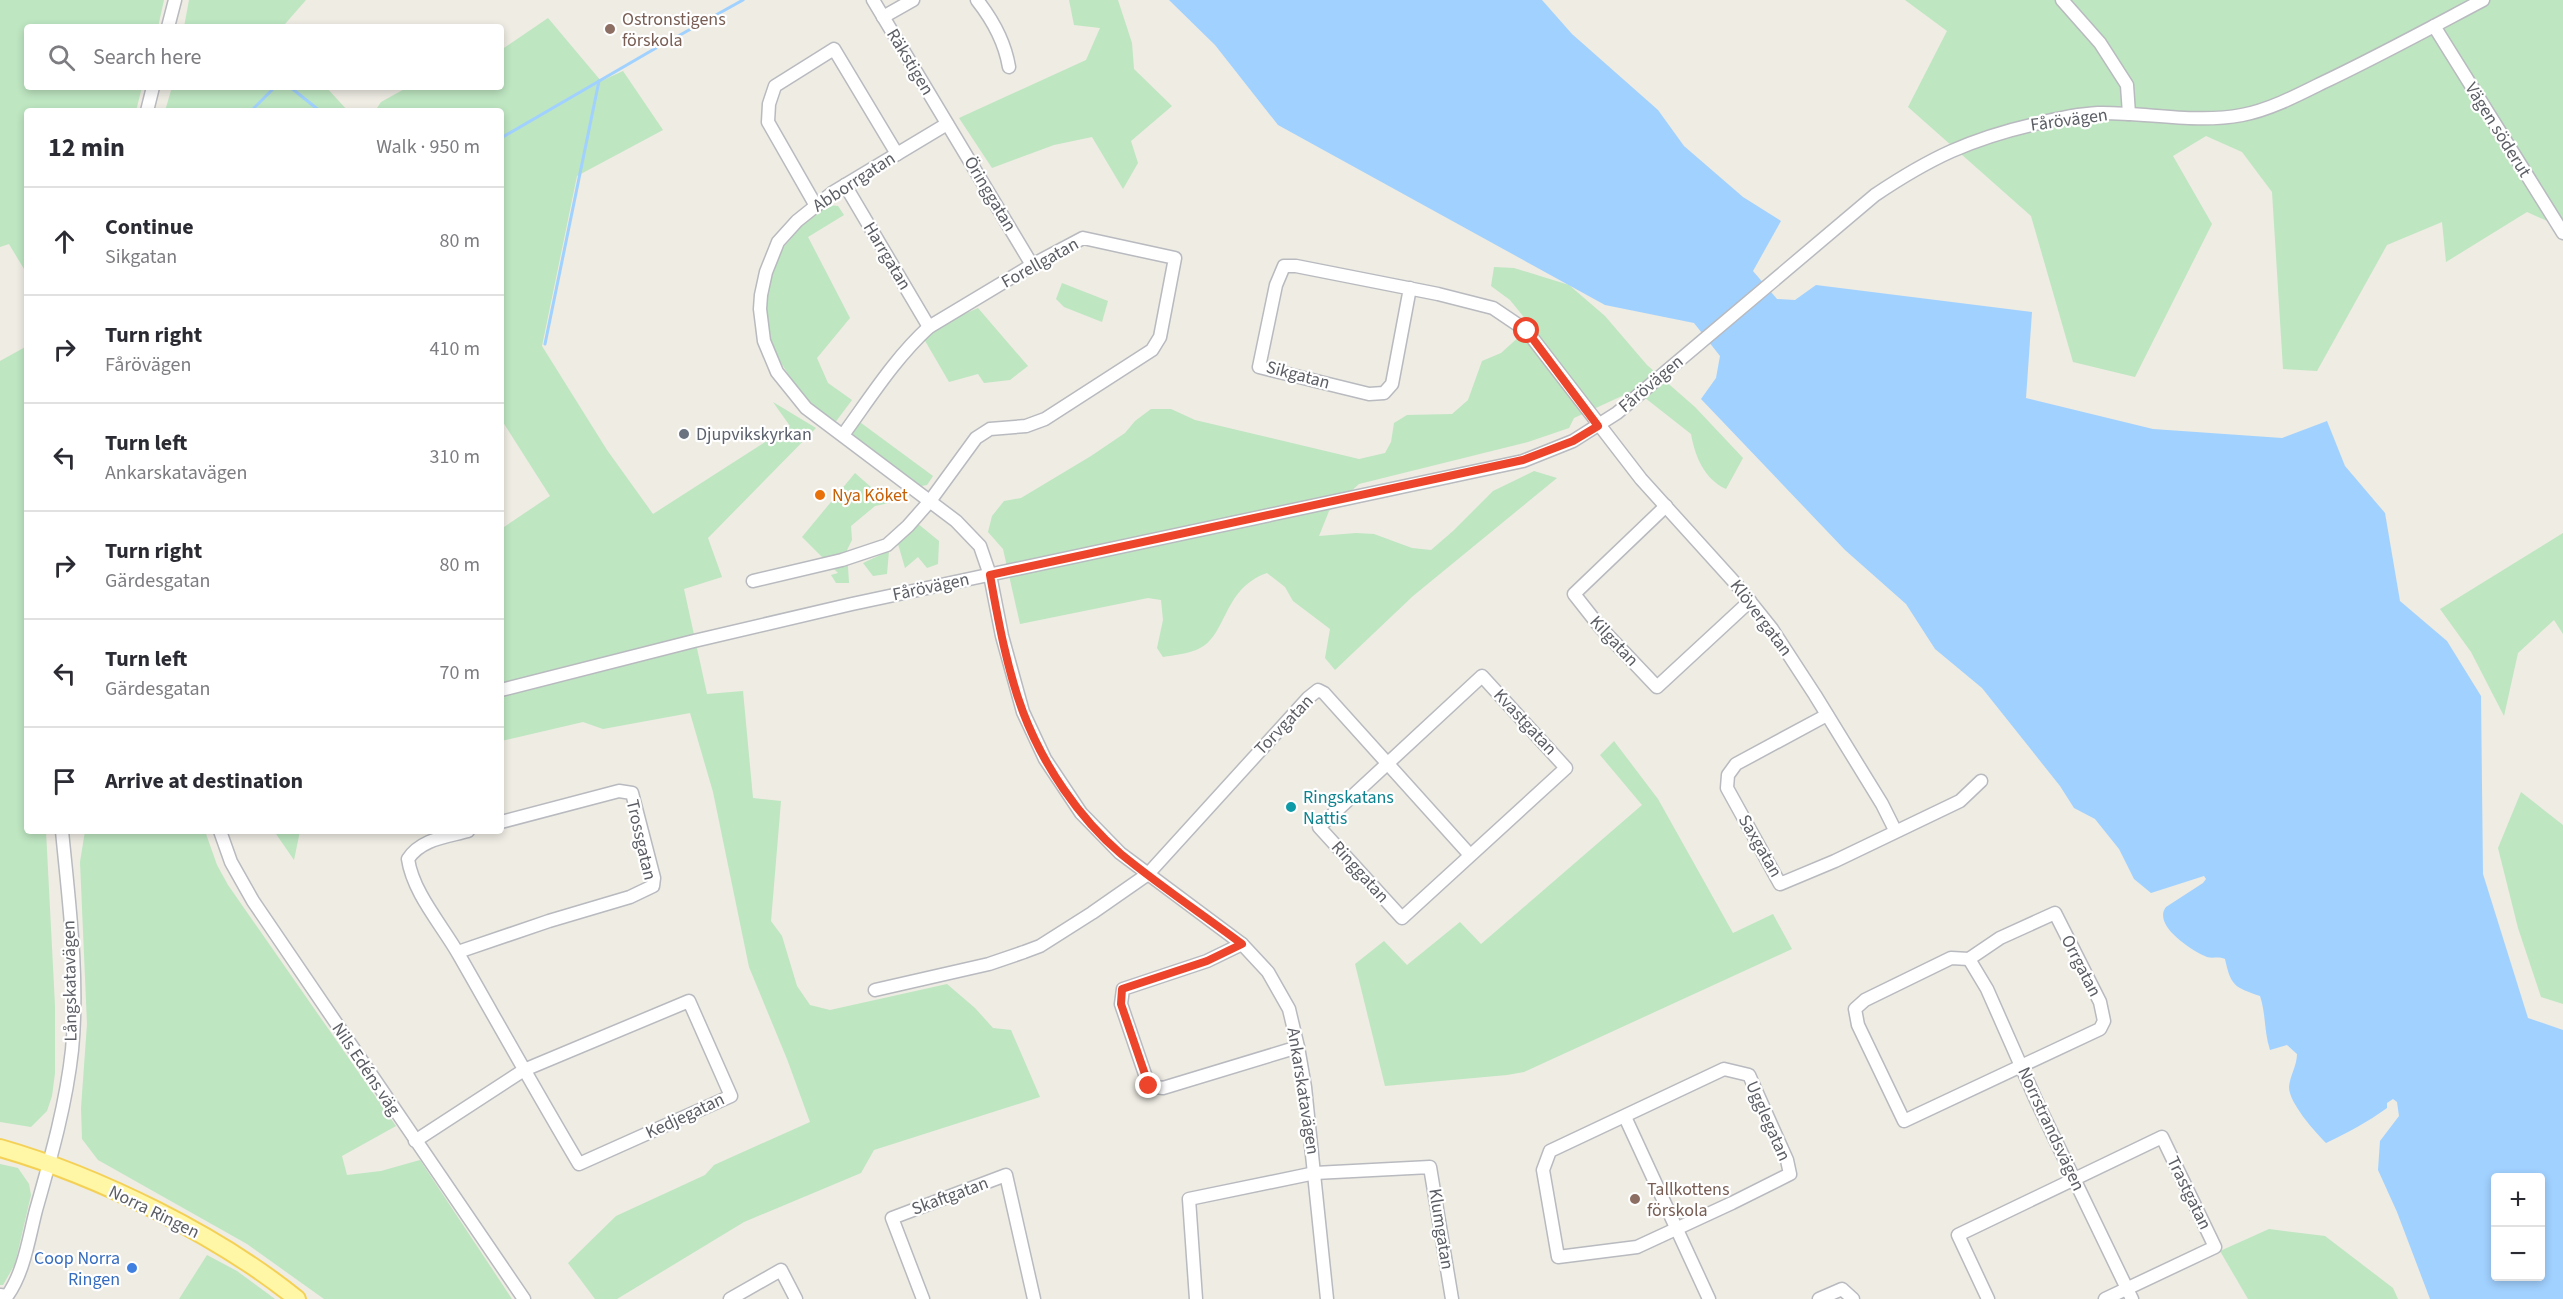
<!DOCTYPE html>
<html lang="en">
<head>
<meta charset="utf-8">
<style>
  body { margin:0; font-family:"Source Sans 3",sans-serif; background:#f7f7f7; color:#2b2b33 }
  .controls { position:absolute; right:18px; bottom:18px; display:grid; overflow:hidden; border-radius:6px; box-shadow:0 3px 9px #0003 }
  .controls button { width:54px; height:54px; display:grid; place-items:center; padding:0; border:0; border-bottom:2px solid #e1e1e2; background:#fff; color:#2b2b33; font:30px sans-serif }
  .stop { position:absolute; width:18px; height:18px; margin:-14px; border:4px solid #ec452b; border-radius:50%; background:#fff }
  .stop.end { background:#ec452b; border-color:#fff; box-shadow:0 2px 6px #0008 }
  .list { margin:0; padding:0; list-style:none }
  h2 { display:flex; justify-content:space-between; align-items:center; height:78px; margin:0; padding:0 24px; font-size:26px }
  h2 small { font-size:20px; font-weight:400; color:#7c7c81 }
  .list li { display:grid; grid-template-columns:39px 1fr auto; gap:18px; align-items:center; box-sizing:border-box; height:108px; padding:0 24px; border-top:2px solid #e1e1e2 }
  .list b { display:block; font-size:22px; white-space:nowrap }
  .list p { margin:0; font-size:20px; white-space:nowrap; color:#7c7c81 }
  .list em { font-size:20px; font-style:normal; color:#7c7c81 }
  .icon { flex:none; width:33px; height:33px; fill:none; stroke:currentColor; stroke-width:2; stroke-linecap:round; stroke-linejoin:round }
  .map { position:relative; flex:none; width:2563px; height:1299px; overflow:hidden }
  .search { position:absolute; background:#fff; box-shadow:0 3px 9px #0003; left:24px; top:24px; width:480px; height:66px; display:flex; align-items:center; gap:15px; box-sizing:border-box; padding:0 21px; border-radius:6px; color:#7c7c81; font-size:22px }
  .panel { position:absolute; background:#fff; box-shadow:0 3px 9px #0003; left:24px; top:108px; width:480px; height:726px; border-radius:6px }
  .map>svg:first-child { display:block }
  .green { fill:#bee6c1 }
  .water { fill:#a1d1ff; fill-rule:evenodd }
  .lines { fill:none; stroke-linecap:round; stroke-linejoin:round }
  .stream { stroke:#a1d1ff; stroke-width:3 }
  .minor-casing { stroke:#b8babf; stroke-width:15 }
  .major-casing { stroke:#f4d156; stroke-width:20 }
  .minor { stroke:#fff; stroke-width:12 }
  .major { stroke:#fff6a6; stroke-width:16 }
  .route { stroke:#ec452b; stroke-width:8 }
  .education-dot { fill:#8d6e63; stroke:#fff; stroke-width:2 }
  .worship-dot { fill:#6b7280; stroke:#fff; stroke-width:2 }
  .food-dot { fill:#e8710a; stroke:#fff; stroke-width:2 }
  .culture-dot { fill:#0f9aa8; stroke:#fff; stroke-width:2 }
  .shop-dot { fill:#3f7fe0; stroke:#fff; stroke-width:2 }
  .labels { text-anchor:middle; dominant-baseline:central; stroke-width:4.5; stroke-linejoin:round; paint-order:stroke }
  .education-label { font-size:18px; fill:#785e54; stroke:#fff; text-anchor:start }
  .street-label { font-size:18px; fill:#5b5e64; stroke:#fff }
  .worship-label { font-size:18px; fill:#5b616d; stroke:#fff; text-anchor:start }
  .food-label { font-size:18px; fill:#c56008; stroke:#fff; text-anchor:start }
  .culture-label { font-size:18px; fill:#0d838f; stroke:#fff; text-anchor:start }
  .shop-label { font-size:18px; fill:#366cbe; stroke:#fff; text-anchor:end }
</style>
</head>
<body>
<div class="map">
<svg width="2563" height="1299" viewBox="0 0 2563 1299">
  <rect width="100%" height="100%" fill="#eeece3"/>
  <g class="green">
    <path d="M0 0H164L158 27H27V87H142L136 111H27V274L9 244 0 247Z"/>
    <path d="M189 0H306L285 24 289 27H184Z"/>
    <path d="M1069 0H1118L1132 43 1134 69 1172 106 1131 141 1138 163 1123 189 1092 137 1054 145 992 168 959 118 1086 60 1100 28 1074 25Z"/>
    <path d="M1905 0H2563V228L2527 212 2446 262 2442 222 2387 245 2317 371 2283 369 2272 192 2242 152 2206 136 2173 156 2212 224 2135 377 2073 362 2031 216 1908 107 1947 31Z"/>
    <path d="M548 18 601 81 623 71 663 130 577 176 542 346 607 450 653 514 790 426 773 402 816 428 708 538 722 577 684 589 707 694 743 691 753 798 781 801 771 921 782 936 797 986 810 1005 830 1010 947 984 975 1008 993 1028 1011 1030 1040 1097 874 1150 861 1173 744 1222 617 1299H595L568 1263 616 1216 705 1175 714 1165 810 1122 787 1059 749 967 713 792 690 713 603 729 583 722 501 741V529L550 496 501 419V111H375L381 102 408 87H501V50Z"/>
    <path d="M172 87H326L348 111H165Z"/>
    <path d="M829 205 838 206 844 215 808 237 850 318 817 358 828 383 852 400 834 424 802 397 769 343 765 307 772 272 782 249 802 226Z"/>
    <path d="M1494 267 1514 268 1569 285 1605 316 1647 365 1695 407 1743 458 1726 489C1704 479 1695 456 1691 434L1635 390 1574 418 1569 428 1528 442 1359 484 1329 511 1319 536 1356 533 1374 534 1412 548 1431 550 1453 531 1493 491 1534 471 1557 478 1413 596 1335 670 1325 658 1330 629 1293 601 1285 587 1267 573C1221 589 1228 638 1196 650 1186 654 1174 655 1163 657L1157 648 1163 620 1161 600 1148 598 1020 624 1003 549 988 532 992 516 1004 501 1021 498 1091 456 1125 433 1135 421 1151 409H1171L1195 420 1359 459 1385 453 1391 442 1394 423 1407 415 1452 414 1468 400 1482 361 1501 353 1531 326 1510 300 1491 286Z"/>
    <path d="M1062 283 1108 301 1102 322 1064 307 1056 299Z"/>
    <path d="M978 308 1028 366 1010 380 984 383 978 374 949 382 924 339 953 319Z"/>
    <path d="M27 346V831H46L55 1006V1073L52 1096 47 1111 31 1127 0 1122V361Z"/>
    <path d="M857 420 933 476 927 485 916 487 849 436Z"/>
    <path d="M855 473 889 503 875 506 851 526 852 540 847 550 849 583H836L831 575 838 573 802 537Z"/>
    <path d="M917 523 939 541 938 564 927 568 918 557 905 568 898 544Z"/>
    <path d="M2563 533V634L2554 620 2518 653 2504 716 2471 652 2440 609Z"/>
    <path d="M889 551 887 574 873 576 863 563Z"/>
    <path d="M1614 741 1658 799 1733 933 1773 914 1792 949 1524 1072 1507 1075 1385 1086 1355 964 1384 941 1407 965 1460 922 1481 944 1642 805 1600 755Z"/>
    <path d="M2521 792 2563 825V1004L2541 997 2518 928 2498 848Z"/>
    <path d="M85 831H205L217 865 228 885 396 1126 342 1156 347 1175 381 1171 420 1160 512 1299H324L247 1244 98 1160 82 1139 81 1108 87 1024 80 862Z"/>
    <path d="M274 831H300L294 860Z"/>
    <path d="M0 1164 18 1168 29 1184 31 1195 15 1264 3 1285H0Z"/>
    <path d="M2269 1229 2325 1236 2393 1288 2398 1299H2248L2220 1251Z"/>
    <path d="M207 1255 237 1271 275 1299H179Z"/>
  </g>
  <path class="water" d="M1169 0H1542L1572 34 1658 110 1684 146 1743 197 1781 221 1753 271 1777 299 1795 300 1816 285 2032 312 2026 398 2153 429 2282 438 2327 421 2345 466 2385 513 2400 601 2447 641 2481 696 2483 874 2528 1018 2563 1030V1299H2430L2397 1212 2378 1170 2380 1141 2399 1116 2397 1102 2393 1099 2387 1103V1108C2368 1122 2347 1133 2326 1143 2315 1132 2289 1103 2289 1087 2290 1075 2297 1066 2297 1054L2287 1045 2270 1050C2264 1032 2266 1014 2260 996 2234 987 2231 986 2225 959 2218 956 2213 959 2207 957 2192 951 2152 925 2166 907L2203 883 2206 879 2204 876 2151 893 2134 879 2119 849 2095 819 2074 808 2060 786 1982 688 1935 649 1906 604 1845 550 1701 399 1716 378 1720 356 1694 323 1605 305 1278 125 1215 45ZM2496 1178H2540V1276H2496Z"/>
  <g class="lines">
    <g class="stream">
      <path d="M671 40 743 0"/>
      <path d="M290 87 320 111"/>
      <path d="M251 111 275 87"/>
      <path d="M501 138 656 48"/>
      <path d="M545 344 599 81"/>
    </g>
    <defs>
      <g id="minor">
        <path d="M873 0 1032 265"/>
        <path d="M977 0C992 19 1005 43 1009 67"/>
        <path d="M2062 0 2100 43 2127 85 2129 114"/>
        <path d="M883 17 913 0"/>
        <path d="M2434 26 2563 233"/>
        <path d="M168 27 175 0"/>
        <path d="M147 111 153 87"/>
        <path d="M947 124 832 193 797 221 778 242 766 272 761 295 760 309 764 341 777 372 806 408 956 521 980 546 990 575 1002 636 1023 712 1045 759 1081 813 1120 853 1242 944 1268 972 1289 1009 1298 1047 1305 1087 1327 1299"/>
        <path d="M845 185 929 327"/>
        <path d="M816 206 768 122 769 104 775 86 834 49 897 154"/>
        <path d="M1410 288 1392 384 1384 393 1369 394 1259 367 1276 285 1284 266H1296L1438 294 1493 308 1527 331 1641 479 1736 584 1772 629 1815 695 1882 804 1895 830"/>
        <path d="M1666 506 1574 594 1600 627 1657 687 1750 601"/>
        <path d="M753 581 842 560 887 545 908 526 930 501 976 438 990 429 1026 426 1045 419 1152 350 1160 337 1175 258 1083 238 1032 265 929 327C895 358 870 398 843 435"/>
        <path d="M1482 676 1566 768 1402 918 1319 827Z"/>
        <path d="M501 690 694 641 852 604 1523 461 1573 441 1617 413 1875 195C1930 158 1970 139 2035 124 2055 119 2077 114 2098 113 2145 112 2195 124 2242 115 2269 110 2298 95 2322 83 2377 57 2430 28 2483 0"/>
        <path d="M1827 715 1736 764 1728 775 1727 788 1780 884 1835 861 1960 801 1981 781"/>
        <path d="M220 831 231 862 253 901 524 1299"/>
        <path d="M2055 913 2100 1002 2104 1021 2100 1029 1904 1121 1858 1025 1855 1009 1865 1000 1951 958 1969 959 2000 938Z"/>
        <path d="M1242 944 1207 961 1123 989 1121 1004 1149 1086 1163 1088 1298 1047"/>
        <path d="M458 952 549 921 630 897 653 886 654 878 632 793 619 791 501 822"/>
        <path d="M1969 959 1987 989 2036 1100 2132 1299"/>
        <path d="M875 990 989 964 1024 952 1040 946 1092 913 1148 874 1308 698 1318 690 1324 693 1470 855"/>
        <path d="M1724 1069 1749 1075 1787 1160 1790 1174 1732 1203 1637 1247 1558 1257 1543 1170 1550 1151Z"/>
        <path d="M1625 1117 1709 1299"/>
        <path d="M415 1141 524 1070 689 1001 731 1096 579 1164C538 1095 499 1025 459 955 442 925 413 893 408 859 421 839 446 837 468 831"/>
        <path d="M0 1295 7 1296C24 1273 29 1237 36 1210 51 1157 66 1105 72 1050 79 978 69 903 62 831"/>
        <path d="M730 1299 781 1270 796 1299"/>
        <path d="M923 1299 892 1218 1006 1175 1034 1299"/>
        <path d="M1196 1299 1189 1199 1315 1173 1430 1167 1452 1299"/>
        <path d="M1819 1299 1842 1289 1853 1299"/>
        <path d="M1988 1299 1958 1235 2162 1137 2215 1247 2105 1299"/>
      </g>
      <path id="major" d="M0 1148C98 1176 218 1235 297 1299"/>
    </defs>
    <use href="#minor" class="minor-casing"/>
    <use href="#major" class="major-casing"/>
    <use href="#minor" class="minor"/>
    <use href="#major" class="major"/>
  </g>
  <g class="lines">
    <path class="route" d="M1149 1086 1121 1004 1122 989 1207 961 1242 944C1202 914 1160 886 1121 854 1079 818 1043 765 1023 712 1007 669 998 620 990 575L1523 460 1573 441 1598 426 1527 331"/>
  </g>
  <g class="education-dot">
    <circle cx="610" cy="29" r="6"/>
    <circle cx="1635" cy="1199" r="6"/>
  </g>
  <circle class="worship-dot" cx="684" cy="434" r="6"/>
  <circle class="food-dot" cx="820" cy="495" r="6"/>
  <circle class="culture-dot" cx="1291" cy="807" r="6"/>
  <circle class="shop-dot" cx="132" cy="1268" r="6"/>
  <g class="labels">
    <g class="education-label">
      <text x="622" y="19">Ostronstigens<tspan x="622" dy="21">förskola</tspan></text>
      <text x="1647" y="1189">Tallkottens<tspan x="1647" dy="21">förskola</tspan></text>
    </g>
    <g class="street-label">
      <text transform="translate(910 62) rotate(59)">Räkstigen</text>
      <text transform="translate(2069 120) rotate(-8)">Fårövägen</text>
      <text transform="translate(2498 130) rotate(58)">Vägen söderut</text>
      <text transform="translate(854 182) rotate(-33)">Abborrgatan</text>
      <text transform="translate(990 194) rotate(59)">Öringgatan</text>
      <text transform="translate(887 256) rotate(59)">Harrgatan</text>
      <text transform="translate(1040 263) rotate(-29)">Forellgatan</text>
      <text transform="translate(1298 375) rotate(15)">Sikgatan</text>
      <text transform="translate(1651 384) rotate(-40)">Fårövägen</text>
      <text transform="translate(931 587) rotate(-12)">Fårövägen</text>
      <text transform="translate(1761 618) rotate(53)">Klövergatan</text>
      <text transform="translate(1614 641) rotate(47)">Kilgatan</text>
      <text transform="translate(1525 722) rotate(47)">Kvastgatan</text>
      <text transform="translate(1284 725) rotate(-46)">Torvgatan</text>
      <text transform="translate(641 840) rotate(77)">Trossgatan</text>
      <text transform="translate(1760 846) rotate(60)">Saxgatan</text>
      <text transform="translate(1360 872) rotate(48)">Ringgatan</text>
      <text transform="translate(2081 966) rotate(63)">Orrgatan</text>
      <text transform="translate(70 981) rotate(-91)">Långskatavägen</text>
      <text transform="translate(366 1069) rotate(56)">Nils Edéns väg</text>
      <text transform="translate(1303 1091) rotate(81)">Ankarskatavägen</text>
      <text transform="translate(685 1116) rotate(-25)">Kedjegatan</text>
      <text transform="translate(1768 1121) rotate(66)">Ugglegatan</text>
      <text transform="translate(2051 1129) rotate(65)">Norrstrandsvägen</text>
      <text transform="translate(2189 1193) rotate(64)">Trastgatan</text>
      <text transform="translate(950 1196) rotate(-20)">Skaftgatan</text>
      <text transform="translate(154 1212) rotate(26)">Norra Ringen</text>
      <text transform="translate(1441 1229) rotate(81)">Klumgatan</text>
    </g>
    <g class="worship-label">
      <text x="696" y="434">Djupvikskyrkan</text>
    </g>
    <g class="food-label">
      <text x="832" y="495">Nya Köket</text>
    </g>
    <g class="culture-label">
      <text x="1303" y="797">Ringskatans<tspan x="1303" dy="21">Nattis</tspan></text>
    </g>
    <g class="shop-label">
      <text x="120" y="1258">Coop Norra<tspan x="120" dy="21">Ringen</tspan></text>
    </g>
  </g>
</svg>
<div class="controls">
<button>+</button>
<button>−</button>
</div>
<div class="stop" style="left:1527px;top:331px"></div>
<div class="stop end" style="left:1149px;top:1086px"></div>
<div class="search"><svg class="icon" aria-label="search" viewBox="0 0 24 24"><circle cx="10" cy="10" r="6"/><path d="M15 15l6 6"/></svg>Search here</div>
<section class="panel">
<h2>12 min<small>Walk · 950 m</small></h2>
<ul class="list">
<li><svg class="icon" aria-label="ahead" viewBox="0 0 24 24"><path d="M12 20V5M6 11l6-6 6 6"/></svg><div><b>Continue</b><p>Sikgatan</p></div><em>80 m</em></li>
<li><svg class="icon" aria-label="right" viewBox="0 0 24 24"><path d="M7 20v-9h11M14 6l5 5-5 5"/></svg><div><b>Turn right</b><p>Fårövägen</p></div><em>410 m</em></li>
<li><svg class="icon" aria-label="left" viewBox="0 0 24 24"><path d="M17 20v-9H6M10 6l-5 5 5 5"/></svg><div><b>Turn left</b><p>Ankarskatavägen</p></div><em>310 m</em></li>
<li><svg class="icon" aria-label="right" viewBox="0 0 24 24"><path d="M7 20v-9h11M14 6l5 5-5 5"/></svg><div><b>Turn right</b><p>Gärdesgatan</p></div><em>80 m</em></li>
<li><svg class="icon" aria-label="left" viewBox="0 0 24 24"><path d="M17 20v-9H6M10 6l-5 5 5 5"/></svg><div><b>Turn left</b><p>Gärdesgatan</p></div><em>70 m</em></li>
<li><svg class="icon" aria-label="arrive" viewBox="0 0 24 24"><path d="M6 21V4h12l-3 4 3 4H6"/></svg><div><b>Arrive at destination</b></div></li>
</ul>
</section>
</div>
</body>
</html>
